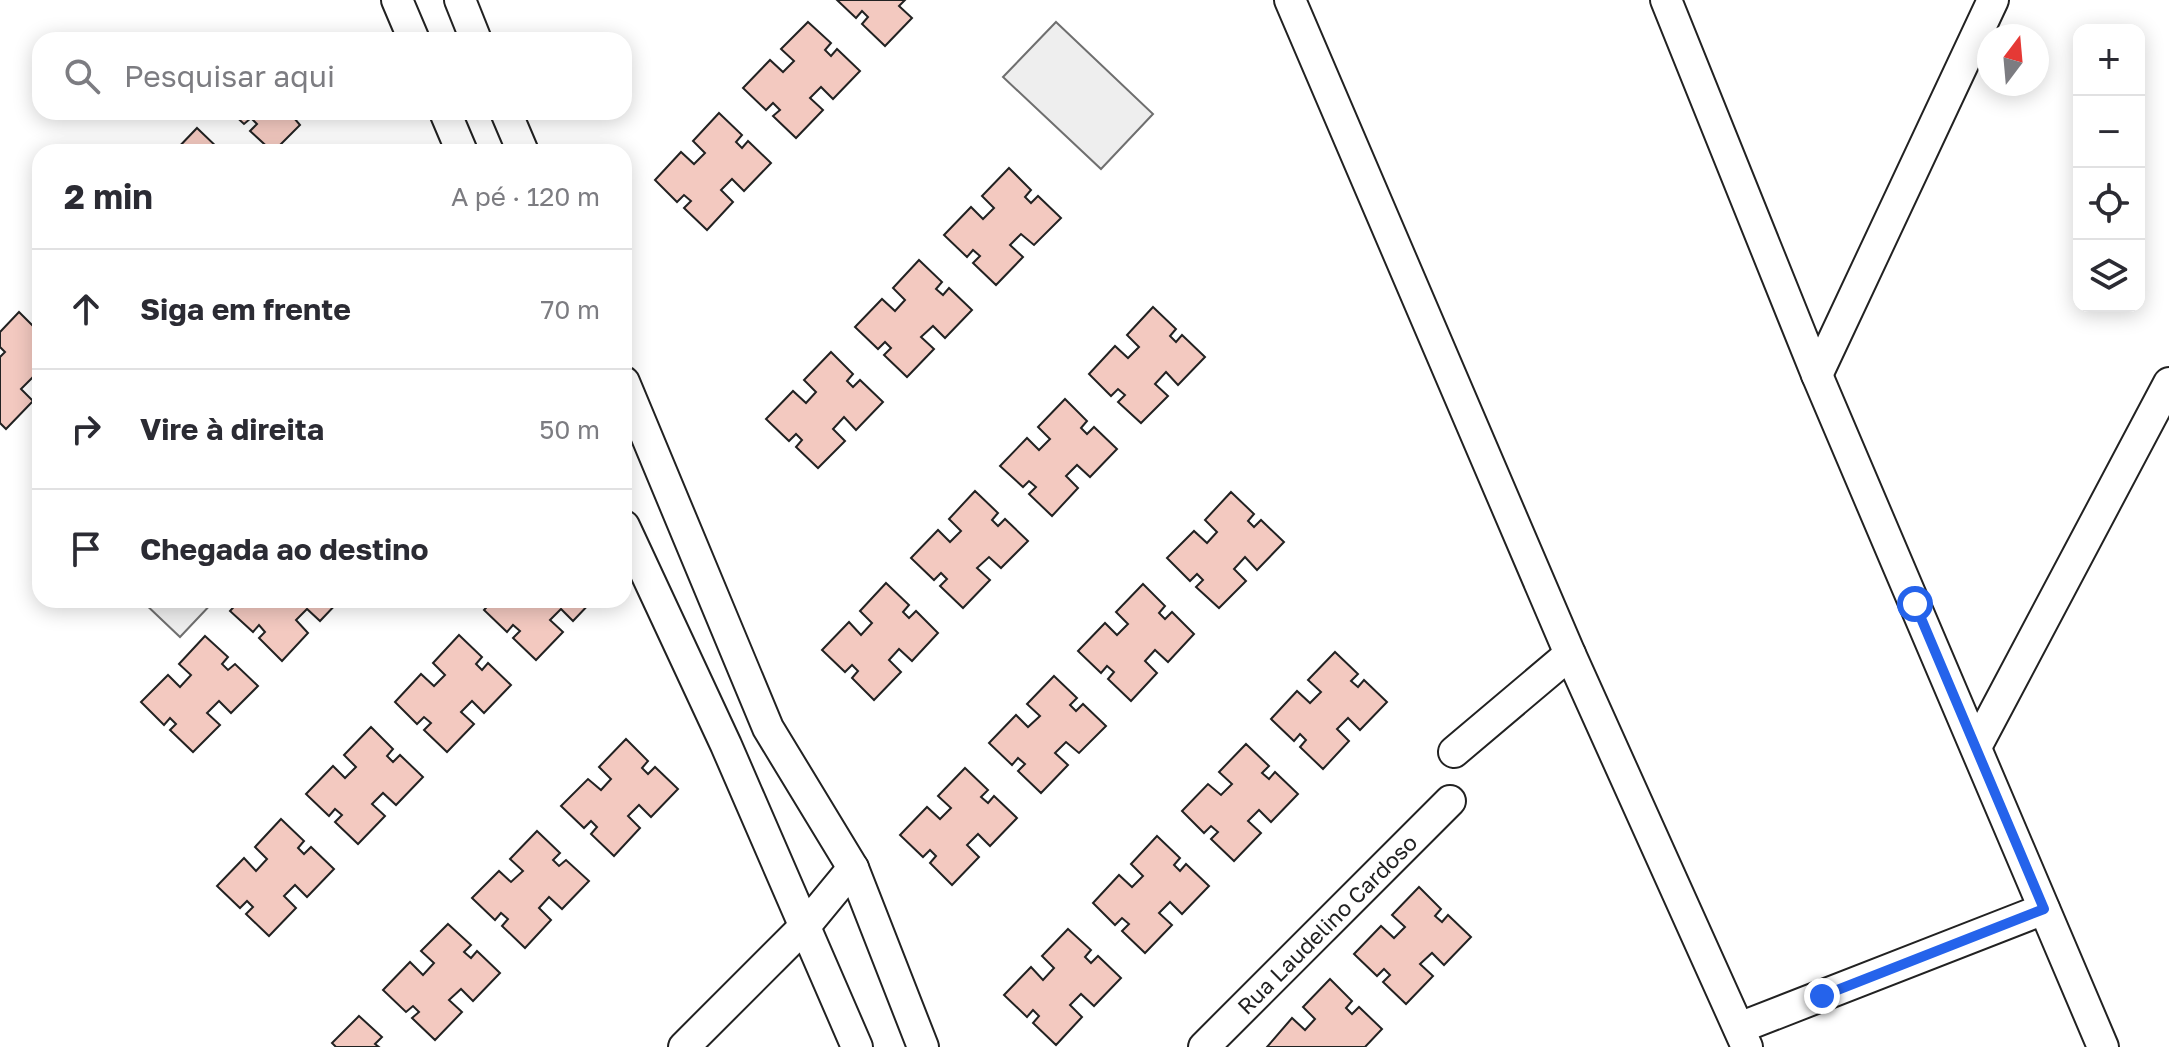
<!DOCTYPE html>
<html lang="pt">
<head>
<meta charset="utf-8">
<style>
  body { margin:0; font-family:"Golos Text",sans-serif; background:#f7f7f7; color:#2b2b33 }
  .controls { position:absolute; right:24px; top:24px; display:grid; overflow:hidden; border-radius:16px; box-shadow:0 4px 20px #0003 }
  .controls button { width:72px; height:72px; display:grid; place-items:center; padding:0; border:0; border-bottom:2px solid #e1e1e2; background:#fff; color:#2b2b33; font:40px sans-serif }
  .compass { position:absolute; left:1977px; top:24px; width:72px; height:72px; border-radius:50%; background:#fff; box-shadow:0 4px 20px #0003; rotate:16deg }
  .stop { position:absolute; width:24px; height:24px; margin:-18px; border:6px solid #2563eb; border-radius:50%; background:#fff }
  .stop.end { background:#2563eb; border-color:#fff; box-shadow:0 2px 8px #0008 }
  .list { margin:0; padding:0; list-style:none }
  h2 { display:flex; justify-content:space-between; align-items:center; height:104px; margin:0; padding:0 32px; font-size:34px }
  h2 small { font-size:26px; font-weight:400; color:#7c7c81 }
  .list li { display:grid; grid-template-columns:52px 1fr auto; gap:24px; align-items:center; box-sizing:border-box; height:120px; padding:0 32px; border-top:2px solid #e1e1e2 }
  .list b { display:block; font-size:30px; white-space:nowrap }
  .list em { font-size:26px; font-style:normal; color:#7c7c81 }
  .icon { flex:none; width:44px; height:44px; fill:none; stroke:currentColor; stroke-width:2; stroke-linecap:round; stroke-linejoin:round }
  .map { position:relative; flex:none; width:2169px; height:1047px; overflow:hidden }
  .search { position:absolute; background:#fff; box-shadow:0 4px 20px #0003; left:32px; top:32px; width:600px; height:88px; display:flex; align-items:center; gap:20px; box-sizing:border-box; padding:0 28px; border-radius:24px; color:#7c7c81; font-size:30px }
  .panel { position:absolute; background:#fff; box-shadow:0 4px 20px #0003; left:32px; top:144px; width:600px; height:464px; border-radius:24px }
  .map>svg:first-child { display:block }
  .green { fill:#eee; stroke:#6f6f6f; stroke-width:2 }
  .building { fill:#f3c9c0; stroke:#222; stroke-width:2 }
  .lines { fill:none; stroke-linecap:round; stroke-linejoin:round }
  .minor-casing { stroke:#222; stroke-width:34 }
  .minor { stroke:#fff; stroke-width:30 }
  .route { stroke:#2563eb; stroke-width:10 }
  .labels { text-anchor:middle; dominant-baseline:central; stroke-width:6; stroke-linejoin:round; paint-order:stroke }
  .street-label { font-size:22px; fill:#222; stroke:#fff }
</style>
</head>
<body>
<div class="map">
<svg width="2169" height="1047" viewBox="0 0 2169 1047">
  <rect width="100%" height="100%" fill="#fff"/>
  <g class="green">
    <path d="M1056 22 1153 114 1101 169 1003 77Z"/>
    <path d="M141 600H215L180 637Z"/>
  </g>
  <g class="building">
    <path d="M837 0H905L899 6 912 18 885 46 862 24 868 17 862 11 856 18Z"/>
    <path d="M808 22 831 43 825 50 831 56 837 49 860 71 833 99 821 87 810 98 823 110 796 138 773 116 780 110 773 103 766 110 743 88 770 60 783 72 794 61 781 49Z"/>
    <path d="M231 112H289L300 125 273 152 250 131 257 124 251 118 244 124Z"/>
    <path d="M719 113 742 135 736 142 742 148 748 141 771 163 744 191 732 179 721 190 733 202 707 230 684 208 691 201 684 195 677 202 655 180 681 152 694 164 705 153 693 141Z"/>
    <path d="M197 128 220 150 174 152Z"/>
    <path d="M1009 168 1031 190 1025 197 1031 203 1038 196 1061 218 1034 245 1021 234 1010 245 1023 257 996 285 973 263 980 256 973 250 967 257 944 235 971 207 983 219 994 208 982 196Z"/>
    <path d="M919 260 942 282 936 289 943 295 949 288 972 310 945 338 933 326 921 337 934 349 907 377 884 355 891 348 885 342 878 349 855 327 882 299 895 311 905 300 893 288Z"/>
    <path d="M1153 307 1176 329 1170 336 1176 342 1182 335 1205 357 1178 385 1166 372 1155 384 1168 396 1141 423 1118 402 1125 395 1118 389 1111 396 1089 374 1115 346 1128 358 1139 347 1127 335Z"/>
    <path d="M19 312 40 333 35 341 40 345V386L32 378 21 389 33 401 6 429 0 423V357L5 352 0 347V332Z"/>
    <path d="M831 352 853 374 847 381 853 387 860 380 883 402 856 430 844 417 833 429 845 441 818 468 796 447 802 440 796 434 789 441 766 419 793 391 806 403 816 392 804 380Z"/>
    <path d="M1065 399 1087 421 1081 428 1087 434 1094 427 1117 449 1090 477 1077 465 1066 476 1078 488 1052 516 1029 494 1036 487 1029 481 1023 487 1000 466 1027 438 1039 450 1050 439 1038 427Z"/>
    <path d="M975 491 998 513 992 520 998 526 1005 519 1028 541 1001 568 989 557 977 568 990 580 963 608 940 586 947 579 941 573 934 580 911 558 938 530 950 542 961 531 949 519Z"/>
    <path d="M1231 492 1254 514 1248 521 1254 527 1261 520 1284 542 1257 570 1245 557 1234 569 1246 581 1219 608 1196 587 1203 580 1197 574 1190 581 1167 558 1194 531 1207 543 1217 532 1205 520Z"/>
    <path d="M886 583 909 605 903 612 909 618 916 611 938 633 912 661 899 649 889 660 901 672 874 700 852 678 858 671 852 665 845 672 822 650 849 622 861 635 872 623 860 611Z"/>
    <path d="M1143 584 1165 606 1159 613 1165 619 1172 612 1194 634 1168 662 1155 650 1145 661 1157 673 1131 701 1108 679 1114 672 1107 666 1101 673 1078 651 1105 623 1117 635 1128 624 1116 612Z"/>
    <path d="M240 600H340L320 621 307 609 296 620 308 633 282 661 259 638 265 632 259 625 253 632 230 611Z"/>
    <path d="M493 600H593L573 621 561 609 550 620 563 632 536 660 513 638 520 631 513 625 507 632 484 610Z"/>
    <path d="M459 635 482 657 476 664 482 670 488 663 511 685 484 713 472 701 461 712 474 724 447 752 424 730 431 723 424 717 417 724 395 702 421 674 434 686 445 675 433 663Z"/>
    <path d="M205 636 228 657 222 664 228 670 235 664 258 686 231 713 219 701 207 713 220 725 193 752 170 730 176 724 170 718 164 725 141 702 168 675 180 687 191 675 179 664Z"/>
    <path d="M1335 652 1358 674 1351 681 1358 687 1364 680 1387 702 1360 730 1348 718 1337 729 1349 741 1323 769 1300 747 1306 740 1300 734 1294 741 1271 719 1297 691 1310 703 1321 692 1308 680Z"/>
    <path d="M1054 676 1077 698 1070 705 1076 711 1083 704 1106 726 1079 753 1066 742 1055 753 1068 765 1041 793 1018 771 1025 764 1018 758 1012 765 989 743 1016 715 1028 727 1040 716 1027 704Z"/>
    <path d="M371 727 393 749 387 756 393 762 400 755 423 777 396 805 383 793 372 804 385 816 358 844 335 822 342 815 335 809 329 816 306 794 333 766 345 778 356 767 344 755Z"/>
    <path d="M626 739 648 761 642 768 648 774 655 767 678 789 651 817 639 805 628 816 640 828 614 856 591 834 597 827 591 821 584 828 561 806 588 779 601 790 611 779 599 767Z"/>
    <path d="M1246 744 1269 766 1262 773 1269 779 1275 772 1298 794 1271 822 1259 810 1248 821 1261 833 1234 861 1211 839 1218 832 1211 826 1204 833 1182 811 1208 784 1221 795 1232 784 1219 772Z"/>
    <path d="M965 768 988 790 981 797 988 803 994 796 1017 818 990 846 978 834 967 845 979 857 952 885 930 863 936 856 930 850 923 857 900 835 927 807 940 819 951 808 938 796Z"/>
    <path d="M281 819 304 841 298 848 304 854 311 847 334 869 307 897 295 885 284 896 296 908 269 936 246 914 253 907 247 901 240 908 217 886 244 858 256 871 267 859 255 847Z"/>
    <path d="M537 831 560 853 553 860 559 866 566 860 589 881 562 909 549 897 539 908 551 920 525 948 502 926 508 919 501 913 495 920 472 898 499 871 511 882 523 871 510 859Z"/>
    <path d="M1157 836 1180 858 1174 865 1180 871 1186 864 1209 886 1182 914 1170 902 1159 913 1172 925 1145 953 1122 931 1129 924 1122 918 1115 925 1093 903 1119 875 1132 887 1143 876 1131 864Z"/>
    <path d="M1419 887 1441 909 1435 916 1442 922 1448 915 1471 937 1444 965 1432 953 1420 964 1433 976 1406 1004 1383 982 1390 975 1384 969 1377 976 1354 954 1381 926 1394 938 1405 927 1392 915Z"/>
    <path d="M448 924 471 945 464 952 471 958 477 951 500 973 473 1001 461 989 449 1000 462 1012 435 1040 412 1018 419 1012 413 1006 406 1012 383 990 410 962 423 975 434 963 421 951Z"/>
    <path d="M1068 929 1091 950 1085 957 1091 963 1098 956 1121 978 1094 1006 1081 994 1070 1005 1082 1017 1056 1045 1033 1023 1039 1016 1033 1010 1027 1017 1004 995 1031 967 1043 980 1054 968 1042 956Z"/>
    <path d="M1330 979 1352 1001 1346 1008 1352 1014 1359 1007 1382 1029 1365 1047H1267L1292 1018 1305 1030 1315 1019 1303 1007Z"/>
    <path d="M359 1016 382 1037 375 1044 379 1047H336L332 1043Z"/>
  </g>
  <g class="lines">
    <defs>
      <g id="minor">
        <path d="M397 0 414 40"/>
        <path d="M460 0 476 40"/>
        <path d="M1290 0 1570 654 1747 1047"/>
        <path d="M1666 0 1817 375 2103 1047"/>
        <path d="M445 112 462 152"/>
        <path d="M506 112 523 152"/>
        <path d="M1817 375 1993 0"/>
        <path d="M624 382 768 728 853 868 923 1047"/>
        <path d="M624 526 726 745 857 1047"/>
        <path d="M1976 747 2169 383"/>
        <path d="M1454 752 1570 654"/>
        <path d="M1739 1028 2044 909"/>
        <path d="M684 1047 806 925 853 868"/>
        <path d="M1204 1047 1450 801"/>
      </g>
    </defs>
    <use href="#minor" class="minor-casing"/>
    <use href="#minor" class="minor"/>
  </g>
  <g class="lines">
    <path class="route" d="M1822 996 2044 909 1915 604"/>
  </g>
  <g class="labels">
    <g class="street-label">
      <text transform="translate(1327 924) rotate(-45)">Rua Laudelino Cardoso</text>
    </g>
  </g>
</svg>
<div class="controls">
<button>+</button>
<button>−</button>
<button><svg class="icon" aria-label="locate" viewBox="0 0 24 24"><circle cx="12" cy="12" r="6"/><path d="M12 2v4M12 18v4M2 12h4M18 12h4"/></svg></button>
<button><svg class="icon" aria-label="layers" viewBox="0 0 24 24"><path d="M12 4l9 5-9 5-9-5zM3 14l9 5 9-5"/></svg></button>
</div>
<svg class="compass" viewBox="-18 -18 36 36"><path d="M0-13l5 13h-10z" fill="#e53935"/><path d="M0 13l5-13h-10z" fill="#7c7c81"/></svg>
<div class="stop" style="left:1915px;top:604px"></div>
<div class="stop end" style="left:1822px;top:996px"></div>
<div class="search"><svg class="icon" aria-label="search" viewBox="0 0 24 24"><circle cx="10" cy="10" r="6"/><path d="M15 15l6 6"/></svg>Pesquisar aqui</div>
<section class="panel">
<h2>2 min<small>A pé · 120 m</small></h2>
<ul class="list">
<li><svg class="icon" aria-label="ahead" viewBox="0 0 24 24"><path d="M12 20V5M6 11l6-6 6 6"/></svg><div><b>Siga em frente</b></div><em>70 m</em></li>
<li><svg class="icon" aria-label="right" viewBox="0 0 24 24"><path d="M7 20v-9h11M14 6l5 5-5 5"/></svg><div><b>Vire à direita</b></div><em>50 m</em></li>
<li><svg class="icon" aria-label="arrive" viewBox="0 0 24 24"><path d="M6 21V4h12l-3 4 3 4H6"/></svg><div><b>Chegada ao destino</b></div></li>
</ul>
</section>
</div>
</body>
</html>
